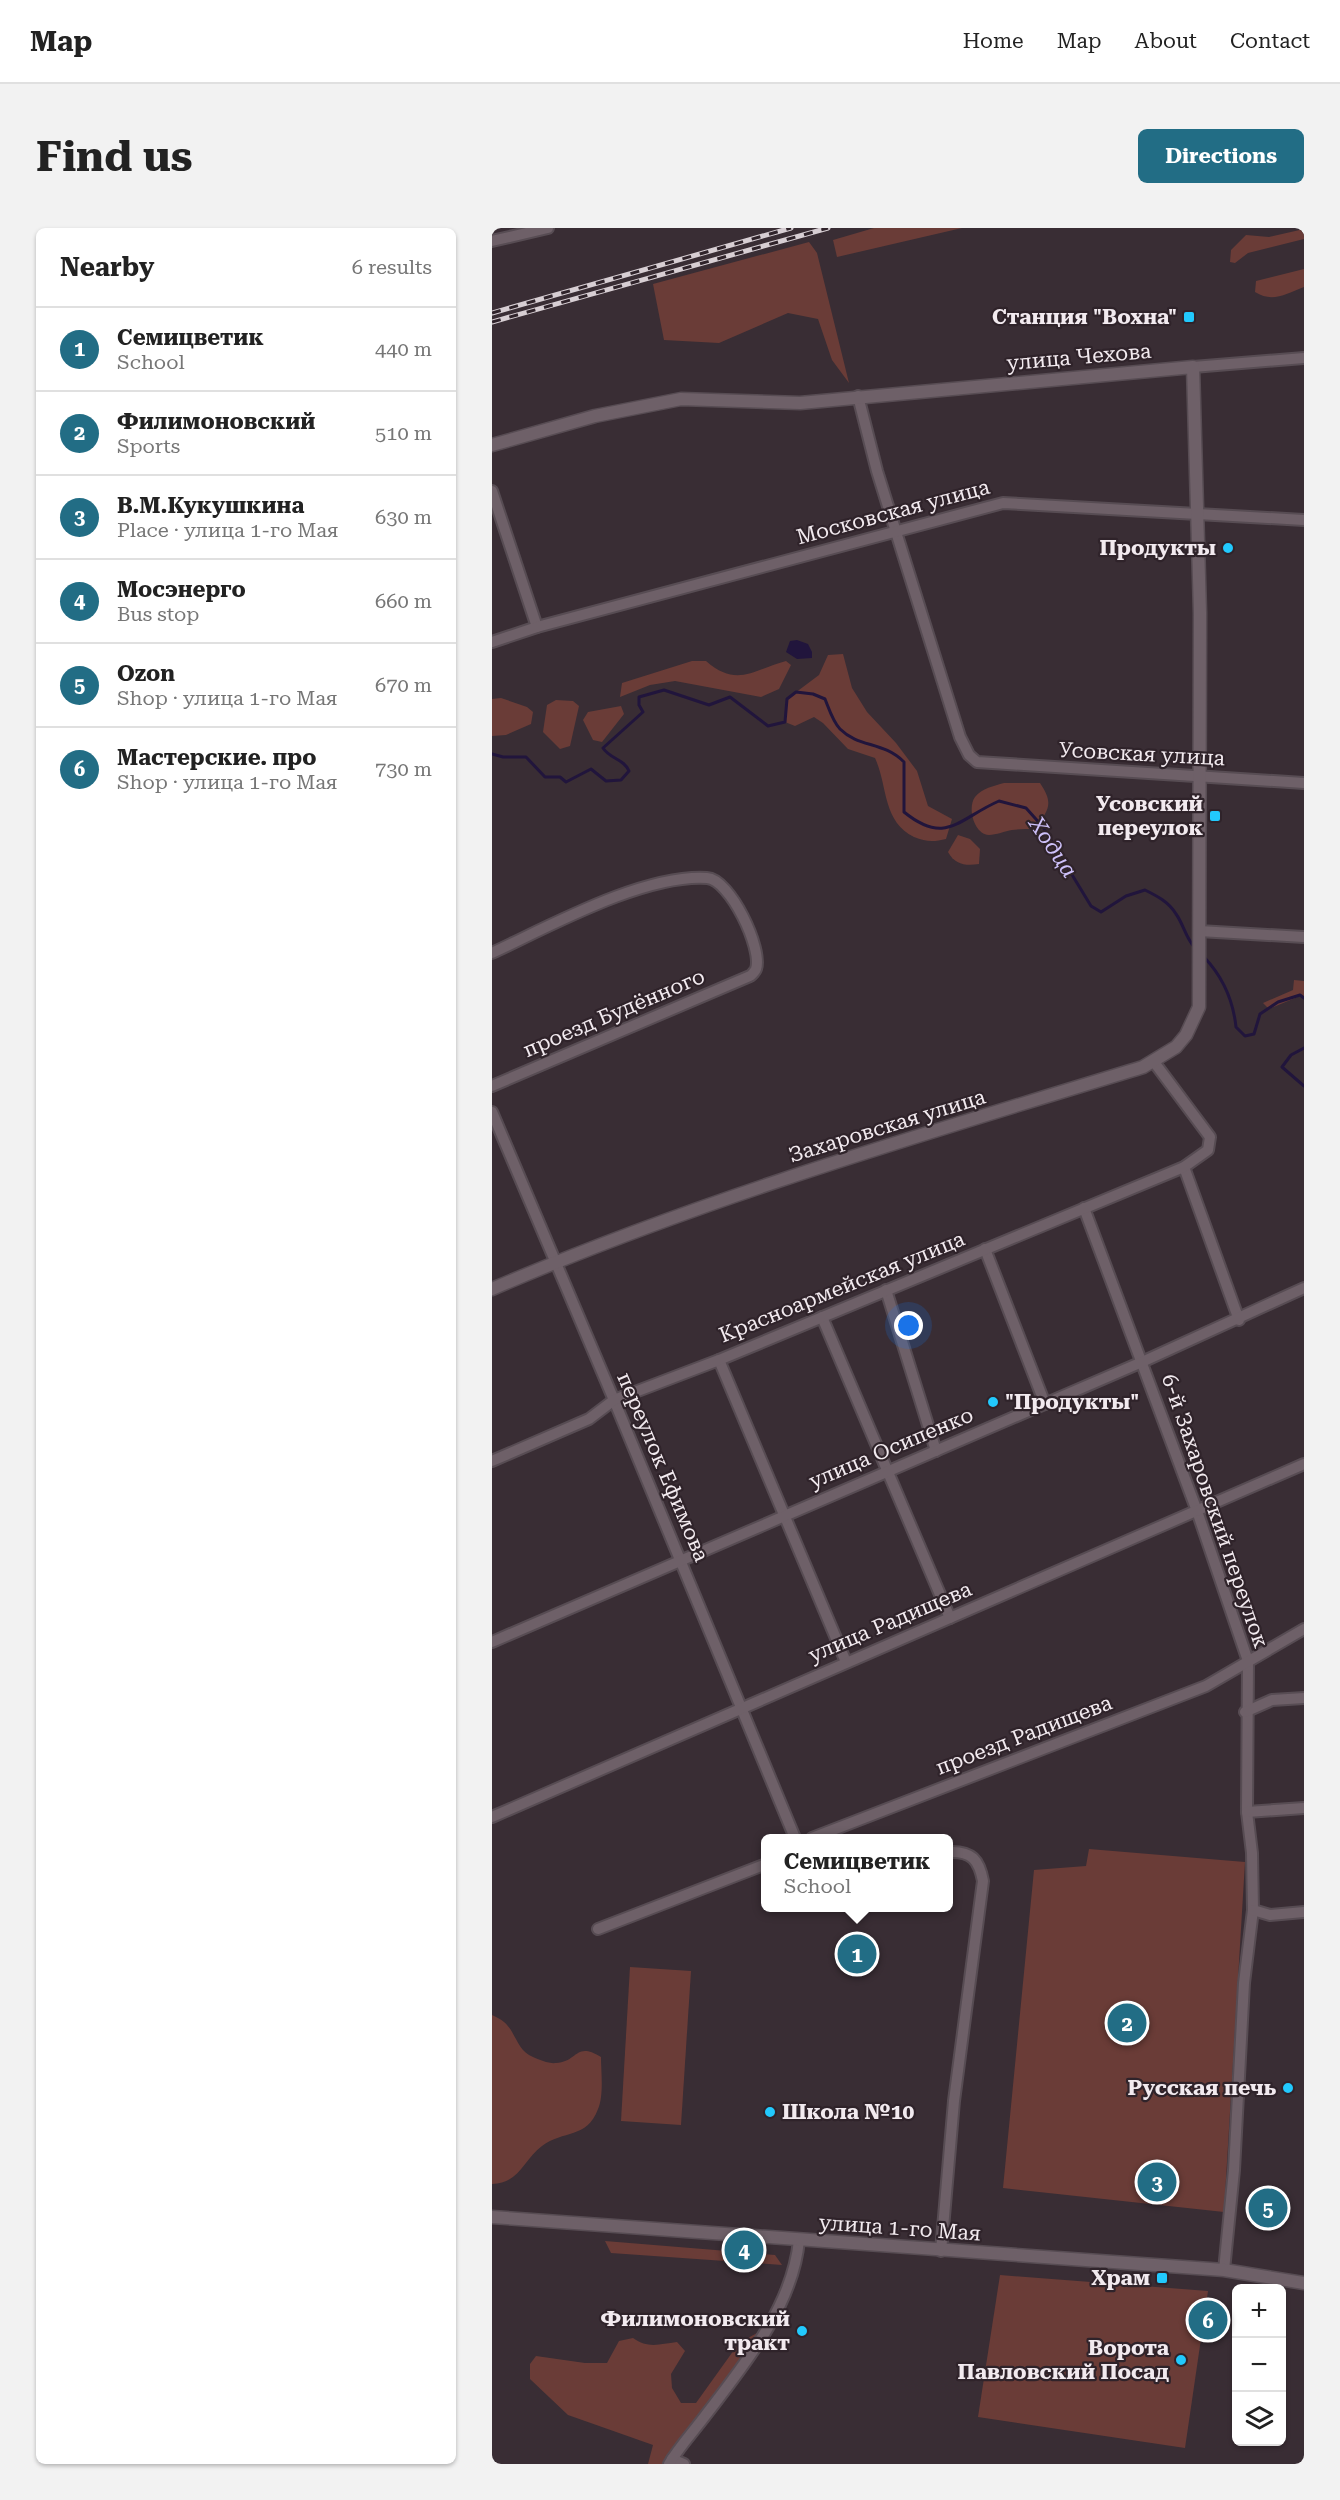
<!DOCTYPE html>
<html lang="en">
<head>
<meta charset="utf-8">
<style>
  body { margin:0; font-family:"Roboto Serif",serif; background:#f2f2f2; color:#222 }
  .controls { position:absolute; right:18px; bottom:18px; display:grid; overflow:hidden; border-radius:9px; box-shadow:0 2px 4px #0004 }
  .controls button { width:54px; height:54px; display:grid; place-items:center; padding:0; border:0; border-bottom:2px solid #e0e0e0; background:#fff; color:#222; font:30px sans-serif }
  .you { position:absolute; left:417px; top:1098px; width:21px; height:21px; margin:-15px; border:4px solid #fff; border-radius:50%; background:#1a73e8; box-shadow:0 0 0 9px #1a73e833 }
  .badge { display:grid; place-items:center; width:39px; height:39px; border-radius:50%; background:#226d85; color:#fff; font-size:20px; font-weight:700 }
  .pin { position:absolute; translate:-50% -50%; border:3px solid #fff; box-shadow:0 2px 6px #0006 }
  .popup { position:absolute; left:269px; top:1606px; width:192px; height:78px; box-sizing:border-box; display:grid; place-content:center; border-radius:9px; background:#fff; filter:drop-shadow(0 2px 4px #0005); font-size:20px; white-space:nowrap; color:#767676 }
  .popup b { font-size:22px; color:#222 }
  .popup::after { content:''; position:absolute; left:50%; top:100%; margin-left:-12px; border:12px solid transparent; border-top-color:#fff }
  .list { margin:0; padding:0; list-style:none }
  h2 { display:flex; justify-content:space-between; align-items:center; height:78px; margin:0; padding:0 24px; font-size:26px }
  h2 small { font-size:20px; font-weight:400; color:#767676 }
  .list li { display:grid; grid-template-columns:39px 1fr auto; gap:18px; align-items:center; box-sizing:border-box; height:84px; padding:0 24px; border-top:2px solid #e0e0e0 }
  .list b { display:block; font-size:22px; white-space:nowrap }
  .list p { margin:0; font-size:20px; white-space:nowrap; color:#767676 }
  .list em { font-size:20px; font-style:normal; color:#767676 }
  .icon { flex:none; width:33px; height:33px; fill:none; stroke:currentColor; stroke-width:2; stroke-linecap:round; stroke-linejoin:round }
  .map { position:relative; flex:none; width:812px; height:2236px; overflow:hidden; border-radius:9px }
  header { display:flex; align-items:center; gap:36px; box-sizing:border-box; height:84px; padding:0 30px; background:#fff; border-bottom:2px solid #e0e0e0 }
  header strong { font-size:28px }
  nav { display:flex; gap:33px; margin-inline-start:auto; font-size:21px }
  .intro { display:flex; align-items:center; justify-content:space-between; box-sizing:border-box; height:144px; padding:0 36px }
  h1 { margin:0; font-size:42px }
  .button { padding:15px 27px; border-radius:9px; background:#226d85; color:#fff; font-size:21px; font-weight:700 }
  main { display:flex; gap:36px; padding:0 36px }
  aside { flex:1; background:#fff; border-radius:9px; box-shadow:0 2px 4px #0004 }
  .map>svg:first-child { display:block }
  .green { fill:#6a3c37 }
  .water { fill:#21153c }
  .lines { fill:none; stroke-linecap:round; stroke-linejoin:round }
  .stream { stroke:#21153c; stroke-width:3 }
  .minor-casing { stroke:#574c53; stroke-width:14 }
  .tertiary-casing { stroke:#574c53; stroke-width:15 }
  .minor { stroke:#6e6068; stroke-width:10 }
  .tertiary { stroke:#6e6068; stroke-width:12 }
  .rail-casing { stroke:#d7ced3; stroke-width:5 }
  .rail { stroke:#2f232a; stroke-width:3; stroke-dasharray:9; stroke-linecap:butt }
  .poi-dot { fill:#22c9fd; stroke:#2f232a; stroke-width:2 }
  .labels { text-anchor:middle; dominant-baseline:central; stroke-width:4.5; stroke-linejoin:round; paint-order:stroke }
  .poi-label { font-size:21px; font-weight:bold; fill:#f2eaef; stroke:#2f232a; text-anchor:end }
  .street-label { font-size:21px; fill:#f2eaef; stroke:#2f232a }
  .water-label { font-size:22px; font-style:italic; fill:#cec1fa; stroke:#2f232a }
</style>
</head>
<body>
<header>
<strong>Map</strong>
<nav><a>Home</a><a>Map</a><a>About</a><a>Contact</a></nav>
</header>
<div class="intro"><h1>Find us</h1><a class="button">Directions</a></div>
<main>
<aside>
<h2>Nearby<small>6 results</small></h2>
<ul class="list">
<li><span class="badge">1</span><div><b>Семицветик</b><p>School</p></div><em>440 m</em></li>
<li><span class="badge">2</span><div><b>Филимоновский</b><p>Sports</p></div><em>510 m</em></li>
<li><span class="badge">3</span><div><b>В.М.Кукушкина</b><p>Place · улица 1-го Мая</p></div><em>630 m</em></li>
<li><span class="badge">4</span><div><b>Мосэнерго</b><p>Bus stop</p></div><em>660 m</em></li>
<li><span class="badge">5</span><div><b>Ozon</b><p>Shop · улица 1-го Мая</p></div><em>670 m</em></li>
<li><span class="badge">6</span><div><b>Мастерские. про</b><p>Shop · улица 1-го Мая</p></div><em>730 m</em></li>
</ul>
</aside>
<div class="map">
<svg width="812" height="2236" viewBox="0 0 812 2236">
  <rect width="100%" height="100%" fill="#392d34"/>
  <g class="green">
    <path d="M382 0H470L345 29 341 12Z"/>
    <path d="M812 1V11L756 25 743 35 738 34 739 22 754 7 777 9Z"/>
    <path d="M317 14 325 25 357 155 340 132 326 91 296 85 227 115 172 112 161 56Z"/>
    <path d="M812 41V59C794 66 780 75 763 64L764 53Z"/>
    <path d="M351 426 360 460 375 484 404 515 425 543 436 578 460 591 454 611C442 614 434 614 422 609 390 593 396 558 383 530L356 521 331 495 322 489 303 498 293 494 295 471 327 447 336 427Z"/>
    <path d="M200 433H214C245 460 261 442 294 433L299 437 287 461 269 469 183 453 158 457 128 469 130 455Z"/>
    <path d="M9 470 35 479 41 484 39 496 14 507 0 508V471Z"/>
    <path d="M64 472 81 473 87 478 78 518 68 521 51 504 55 477Z"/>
    <path d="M129 478 132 486 110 514 101 512 91 492 96 484Z"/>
    <path d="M512 555H548C562 576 557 581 543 601 536 601 527 601 520 602 513 603 504 607 497 607 482 606 475 580 483 569 490 560 502 558 512 555Z"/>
    <path d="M466 607 478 611 488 621 487 636C474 638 463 637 456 624Z"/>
    <path d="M802 752 812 753V770L808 768 777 781 771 775 801 762Z"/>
    <path d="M597 1621 753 1634 732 1984 511 1960 542 1642 594 1638Z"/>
    <path d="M138 1739 199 1743 189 1897 129 1893Z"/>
    <path d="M0 1787C4 1789 9 1791 12 1794 24 1804 25 1823 41 1829 47 1832 58 1836 64 1835 86 1834 83 1813 109 1829 109 1844 112 1867 106 1881 95 1911 71 1902 50 1918 32 1931 27 1956 0 1956Z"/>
    <path d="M113 2013 283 2027 290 2037 119 2025Z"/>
    <path d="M508 2047 716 2063 693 2220 486 2189Z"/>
    <path d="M265 2105 220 2172 171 2236H156L161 2217 76 2187 38 2151V2136L44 2128 93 2135H115L127 2113 141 2110C156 2121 168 2116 185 2114L193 2123 179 2146 180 2160 189 2175H204L247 2115Z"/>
  </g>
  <path class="water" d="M305 412 316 416 320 424V430L305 431 294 424 298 413Z"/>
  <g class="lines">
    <g class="stream">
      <path d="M0 526 11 529H34L53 549H68L74 554 99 541 114 553 129 552 137 543C132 531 118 531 111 520L151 484 147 477V469L172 462 217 477 238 469 276 498 293 494 295 471 304 464 321 466 333 471C337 481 341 494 348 501 367 520 391 513 412 534V584C454 618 466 591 507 573L534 580 551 599 599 678 609 684 634 668 653 662C665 668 677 674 684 686 692 697 693 709 703 720"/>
      <path d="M712 729C731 749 741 771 744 799L753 808 762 806 768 786 786 774 808 767 812 770"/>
      <path d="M812 820 799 827 790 839 812 858"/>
    </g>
    <defs>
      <g id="minor">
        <path d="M0 13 56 0"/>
        <path d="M701 139 812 130"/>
        <path d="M366 168 385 243 468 509 477 527 485 534 812 555"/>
        <path d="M0 263 45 399"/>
        <path d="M0 414 45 399 511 275 812 292"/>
        <path d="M707 703 812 709"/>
        <path d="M0 725C58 698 152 646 215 650 238 651 271 721 264 741 264 742 259 748 258 748L0 858"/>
        <path d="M0 884 122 1172 303 1610"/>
        <path d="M692 939 747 1092"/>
        <path d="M592 980 705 1283 756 1433 755 1584 760 1625 761 1682 752 1755 742 1942 732 2042"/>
        <path d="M493 1021 553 1176"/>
        <path d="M394 1062 444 1223"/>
        <path d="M330 1089 458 1390"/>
        <path d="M227 1132 354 1434"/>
        <path d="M0 1233 97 1191 122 1172 227 1132 692 939 716 922 718 909 662 834"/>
        <path d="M0 1414 650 1134 812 1060"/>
        <path d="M753 1484 780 1472 812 1470"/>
        <path d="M755 1584 812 1580"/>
        <path d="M0 1589 812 1236"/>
        <path d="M320 1610 714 1458 812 1401"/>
        <path d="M761 1682 778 1687 812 1684"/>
        <path d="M106 1701 274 1636"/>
        <path d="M449 2023 462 1873 491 1653C487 1632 480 1623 457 1624"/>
        <path d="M180 2231 192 2236"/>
        <path d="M177 2236C187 2219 201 2204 213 2188 252 2137 301 2078 307 2012"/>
      </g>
      <g id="tertiary">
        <path d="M0 217 103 188 189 171 308 175 701 139 708 385 707 779 694 807 684 819 651 839C432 906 211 970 0 1061"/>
        <path d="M0 1989 732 2042 812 2055"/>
      </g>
    </defs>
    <use href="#minor" class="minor-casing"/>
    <use href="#tertiary" class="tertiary-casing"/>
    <use href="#minor" class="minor"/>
    <use href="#tertiary" class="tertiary"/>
    <defs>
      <g id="rail">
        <path d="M0 85 299 0"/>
        <path d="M0 94 336 0"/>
      </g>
    </defs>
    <use href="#rail" class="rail-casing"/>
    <use href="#rail" class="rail"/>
  </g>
  <g class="poi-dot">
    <rect x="691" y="83" width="12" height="12" rx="3"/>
    <circle cx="736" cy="320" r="6"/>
    <rect x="717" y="582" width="12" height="12" rx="3"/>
    <circle cx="501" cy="1174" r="6"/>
    <circle cx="796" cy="1860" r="6"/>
    <circle cx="278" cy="1884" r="6"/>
    <rect x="664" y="2044" width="12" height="12" rx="3"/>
    <circle cx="310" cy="2103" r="6"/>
    <circle cx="689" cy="2132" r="6"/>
  </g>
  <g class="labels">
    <g class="poi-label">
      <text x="685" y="89">Станция "Вохна"</text>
      <text x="724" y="320">Продукты</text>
      <text x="711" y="576">Усовский<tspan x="711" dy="24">переулок</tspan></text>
      <text x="513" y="1174" text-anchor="start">"Продукты"</text>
      <text x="784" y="1860">Русская печь</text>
      <text x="290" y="1884" text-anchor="start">Школа №10</text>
      <text x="658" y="2050">Храм</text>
      <text x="298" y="2091">Филимоновский<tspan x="298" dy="24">тракт</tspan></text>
      <text x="677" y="2120">Ворота<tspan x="677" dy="24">Павловский Посад</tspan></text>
    </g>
    <g class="street-label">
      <text transform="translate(587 129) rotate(-5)">улица Чехова</text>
      <text transform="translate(401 284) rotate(-15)">Московская улица</text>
      <text transform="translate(650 526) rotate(3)">Усовская улица</text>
      <text transform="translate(122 785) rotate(-23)">проезд Будённого</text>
      <text transform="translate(395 898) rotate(-17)">Захаровская улица</text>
      <text transform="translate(350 1059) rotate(-22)">Красноармейская улица</text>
      <text transform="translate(399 1220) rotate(-23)">улица Осипенко</text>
      <text transform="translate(171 1239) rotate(67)">переулок Ефимова</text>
      <text transform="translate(723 1283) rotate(71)">6-й Захаровский переулок</text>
      <text transform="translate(398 1394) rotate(-23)">улица Радищева</text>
      <text transform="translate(532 1507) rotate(-21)">проезд Радищева</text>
      <text transform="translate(408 2000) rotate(4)">улица 1-го Мая</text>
    </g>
    <g class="water-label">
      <text transform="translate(561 619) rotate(56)">Ходца</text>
    </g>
  </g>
</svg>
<div class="controls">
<button>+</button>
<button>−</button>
<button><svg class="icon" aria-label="layers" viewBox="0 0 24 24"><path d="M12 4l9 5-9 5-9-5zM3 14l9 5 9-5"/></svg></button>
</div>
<div class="you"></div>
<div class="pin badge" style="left:365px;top:1726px">1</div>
<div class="popup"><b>Семицветик</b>School</div>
<div class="pin badge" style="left:635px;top:1795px">2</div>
<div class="pin badge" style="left:665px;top:1954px">3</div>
<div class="pin badge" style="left:252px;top:2022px">4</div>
<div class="pin badge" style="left:776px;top:1980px">5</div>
<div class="pin badge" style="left:716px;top:2092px">6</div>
</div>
</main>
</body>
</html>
